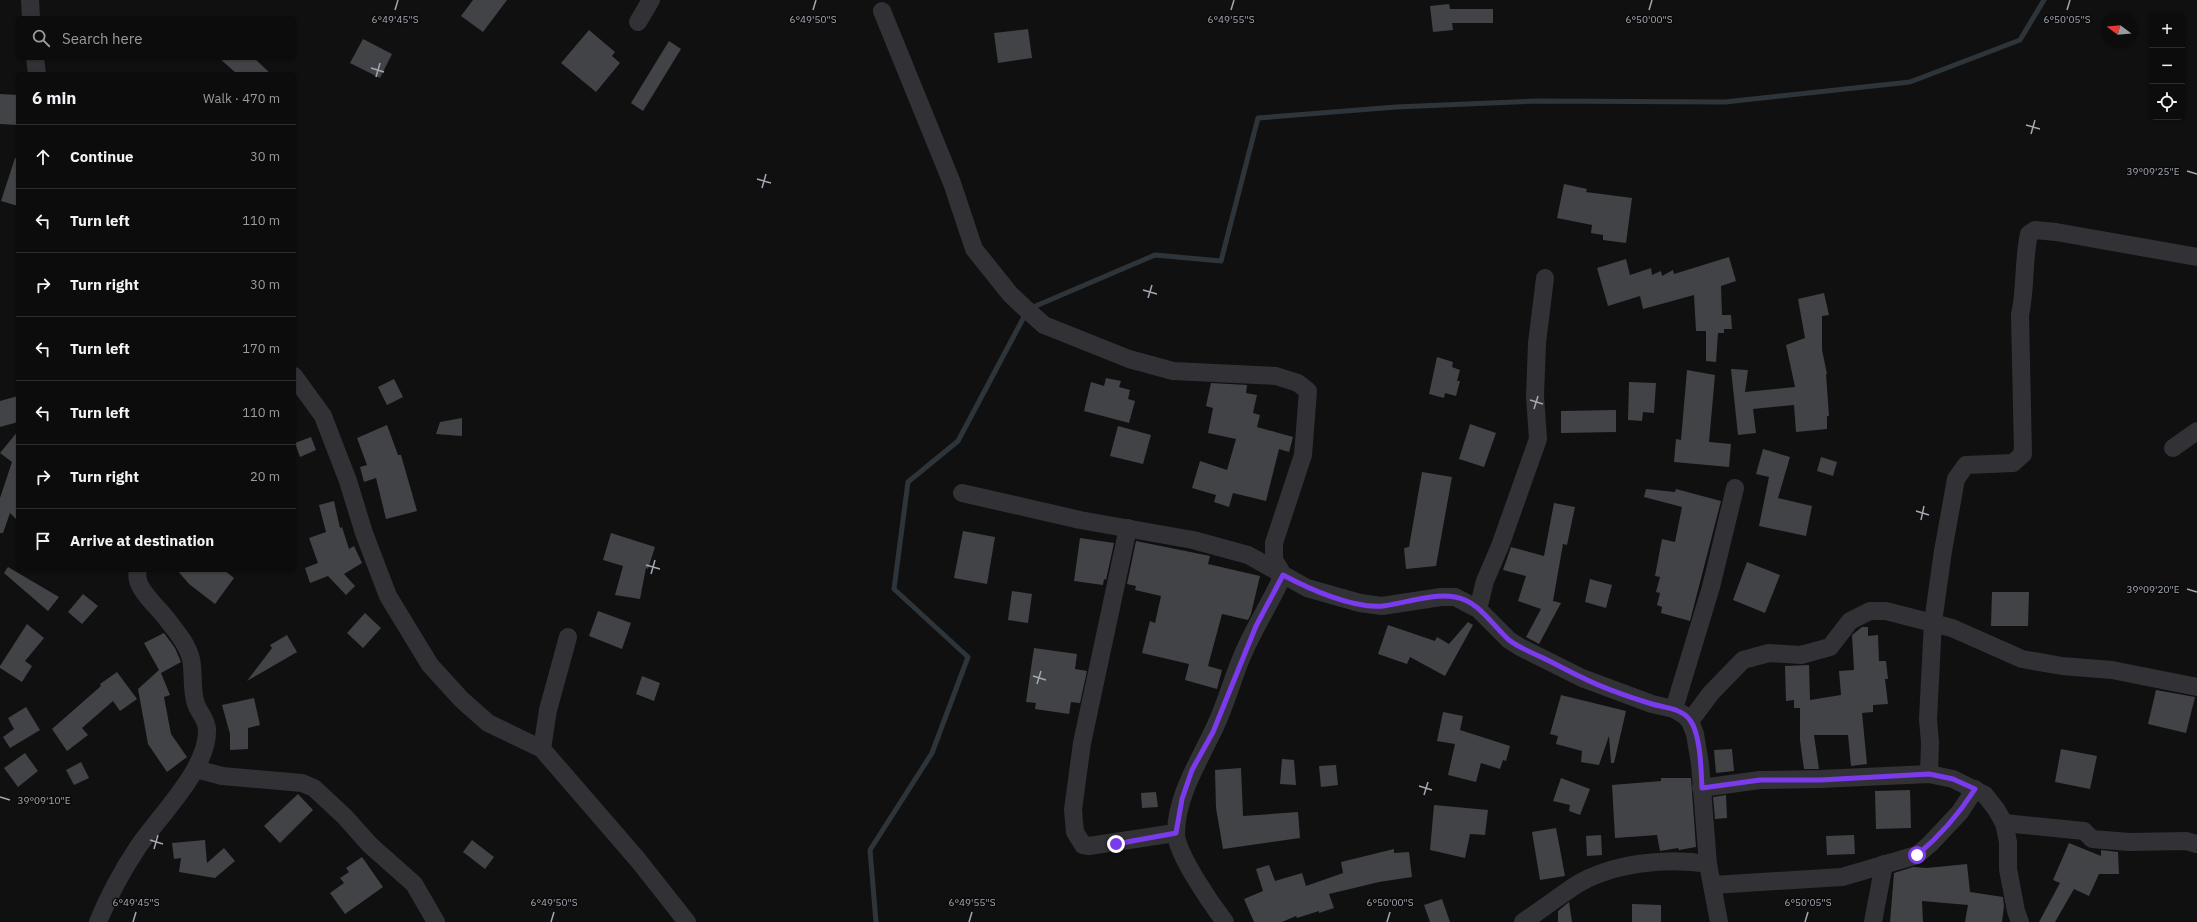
<!DOCTYPE html>
<html lang="en">
<head>
<meta charset="utf-8">
<style>
  body { margin:0; font-family:"IBM Plex Sans",sans-serif; background:#151516; color:#f1f3f6 }
  .controls { position:absolute; right:12px; top:12px; display:grid; overflow:hidden; border-radius:6px; box-shadow:0 1px 3px #0004 }
  .controls button { width:36px; height:36px; display:grid; place-items:center; padding:0; border:0; border-bottom:1px solid #2c2c2e; background:#0c0c0d; color:#f1f3f6; font:20px sans-serif }
  .compass { position:absolute; left:2101px; top:12px; width:36px; height:36px; border-radius:50%; background:#0c0c0d; box-shadow:0 1px 3px #0004; rotate:286deg }
  .stop { position:absolute; width:12px; height:12px; margin:-9px; border:3px solid #7c3aed; border-radius:50%; background:#fff }
  .stop.end { background:#7c3aed; border-color:#fff; box-shadow:0 1px 4px #0008 }
  .list { margin:0; padding:0; list-style:none }
  h2 { display:flex; justify-content:space-between; align-items:center; height:52px; margin:0; padding:0 16px; font-size:17px }
  h2 small { font-size:13px; font-weight:400; color:#9a9b9d }
  .list li { display:grid; grid-template-columns:26px 1fr auto; gap:12px; align-items:center; box-sizing:border-box; height:64px; padding:0 16px; border-top:1px solid #2c2c2e }
  .list b { display:block; font-size:15px; white-space:nowrap }
  .list em { font-size:13px; font-style:normal; color:#9a9b9d }
  .icon { flex:none; width:22px; height:22px; fill:none; stroke:currentColor; stroke-width:2; stroke-linecap:round; stroke-linejoin:round }
  .map { position:relative; flex:none; width:2197px; height:922px; overflow:hidden }
  .search { position:absolute; background:#0c0c0d; box-shadow:0 1px 3px #0004; left:16px; top:16px; width:280px; height:44px; display:flex; align-items:center; gap:10px; box-sizing:border-box; padding:0 14px; border-radius:6px; color:#9a9b9d; font-size:15px }
  .panel { position:absolute; background:#0c0c0d; box-shadow:0 1px 3px #0004; left:16px; top:72px; width:280px; height:500px; border-radius:6px }
  .map>svg:first-child { display:block }
  .lines { fill:none; stroke-linecap:round; stroke-linejoin:round }
  .stream { stroke:#2d353a; stroke-width:5 }
  .building { fill:#424346 }
  .minor { stroke:#323236; stroke-width:18 }
  .route { stroke:#7c3aed; stroke-width:5 }
  .ticks { fill:none; stroke:#a3a8b0; stroke-width:1.5 }
  .ticks-label { font-size:10px; text-anchor:middle; fill:#a3a8b0; stroke:#0b0b0c; stroke-width:3; stroke-linejoin:round; paint-order:stroke }
</style>
</head>
<body>
<div class="map">
<svg width="2197" height="922" viewBox="0 0 2197 922">
  <rect width="100%" height="100%" fill="#101011"/>
  <g class="lines">
    <g class="stream">
      <path d="M1031 308 1155 255 1221 261 1258 118 1396 107 1538 101 1725 102 1910 82 2020 40 2044 0"/>
      <path d="M876 922 870 850 932 753 968 657 894 589 908 482 958 441 1026 313"/>
    </g>
  </g>
  <g class="building">
    <path d="M473 0H507L483 32 461 16Z"/>
    <path d="M1449 4 1450 9H1493V23H1452L1453 30 1433 32 1430 6Z"/>
    <path d="M1028 29 1032 58 998 63 994 33Z"/>
    <path d="M589 30 615 52 612 56 620 63 596 92 561 63Z"/>
    <path d="M363 39 392 54 380 78 350 63Z"/>
    <path d="M669 41 681 49 643 111 631 103Z"/>
    <path d="M219 58H254L271 74H237Z"/>
    <path d="M0 94 18 95V125L0 124Z"/>
    <path d="M15 158 18 159V206L1 201Z"/>
    <path d="M1564 184 1587 189 1586 192 1632 198 1626 243 1603 240V235L1591 233 1592 225 1557 218Z"/>
    <path d="M1729 257 1736 281 1721 286 1722 315H1731L1732 329H1724V333H1718L1716 362 1706 361V331H1696L1694 295 1643 309 1640 296 1608 306 1597 268 1626 259 1630 275 1651 268 1652 275 1661 271 1662 276 1673 270 1674 274Z"/>
    <path d="M1824 293 1829 315 1822 316V350L1827 374H1826L1829 416H1827V429L1796 432 1794 405 1753 409 1756 433 1738 435 1731 369 1748 370 1745 392 1795 387 1786 345 1805 338 1798 299Z"/>
    <path d="M1437 357 1453 362 1452 367 1460 370 1457 381H1460L1456 396 1445 393 1444 398 1429 394Z"/>
    <path d="M1687 370 1715 375 1709 442 1731 444 1729 467 1674 462 1676 439 1681 440Z"/>
    <path d="M1106 378 1121 381 1119 387 1130 390 1128 399 1135 401 1129 423 1084 411 1091 382 1104 386Z"/>
    <path d="M394 379 403 397 387 405 378 387Z"/>
    <path d="M1629 382 1656 383 1654 413 1643 412 1642 421 1628 420Z"/>
    <path d="M1211 383 1247 385 1246 393 1257 395 1253 413 1260 415 1257 427 1293 437 1289 452 1279 449 1266 501 1233 493 1229 507 1214 502 1216 495 1192 488 1200 461 1227 470 1236 439 1208 433 1213 408 1206 406Z"/>
    <path d="M18 396V422L0 427V401Z"/>
    <path d="M1616 410V432L1561 433V411Z"/>
    <path d="M462 418V436L436 434 440 422Z"/>
    <path d="M1470 424 1496 433 1484 467 1459 459Z"/>
    <path d="M387 425 398 455H401L417 511 386 519 376 478 364 482 360 467 367 465 357 438Z"/>
    <path d="M1118 426 1151 435 1143 464 1110 456Z"/>
    <path d="M18 431V521L10 513 3 533H0V498L12 462 0 453Z"/>
    <path d="M311 437 316 450 300 457 295 443Z"/>
    <path d="M1763 449 1790 457 1778 498 1812 506 1806 536 1759 526 1769 477 1756 474Z"/>
    <path d="M1821 457 1837 462 1833 476 1817 471Z"/>
    <path d="M1422 472 1452 477 1436 566 1406 569 1404 548 1409 547Z"/>
    <path d="M1646 489 1675 492 1676 489 1721 501 1690 621 1661 613 1662 607 1657 605 1660 593 1656 592 1660 577 1655 576 1662 539 1675 542 1682 507 1644 497Z"/>
    <path d="M334 501 340 528 342 527 349 549 354 546 362 563 344 574 355 586 346 595 328 576 310 583 305 568 318 563 309 538 326 532 319 505Z"/>
    <path d="M1554 503 1575 507 1567 545 1563 544 1553 601 1561 603 1539 644 1526 637 1541 609 1518 601 1526 576 1503 570 1511 547 1544 556Z"/>
    <path d="M963 531 995 537 987 584 954 578Z"/>
    <path d="M611 533 655 547 648 569 646 568 640 599 615 595 623 566 603 560Z"/>
    <path d="M1080 538 1114 543 1106 580 1104 579 1103 585 1074 581Z"/>
    <path d="M1136 541 1210 556 1208 564 1260 576 1251 614 1248 620 1222 614 1208 666 1222 670 1217 689 1185 680 1189 664 1142 653 1150 621 1155 623 1161 596 1135 590 1136 586 1127 584Z"/>
    <path d="M1747 562 1780 575 1765 613 1733 600Z"/>
    <path d="M8 567 59 597 48 611 4 573Z"/>
    <path d="M177 570H224L234 578 215 604 189 584Z"/>
    <path d="M1590 579 1612 585 1606 608 1585 602Z"/>
    <path d="M1012 591 1032 594 1028 623 1008 620Z"/>
    <path d="M1992 592H2029L2028 626H1991Z"/>
    <path d="M83 594 98 606 82 624 68 612Z"/>
    <path d="M598 611 631 623 622 649 589 636Z"/>
    <path d="M365 613 381 628 363 648 347 633Z"/>
    <path d="M1468 622 1473 625 1445 676 1410 657 1407 664 1378 654 1388 625 1435 641 1437 637 1449 644Z"/>
    <path d="M27 624 44 638 25 661 32 666 22 682 0 668V666Z"/>
    <path d="M1862 627H1868V636L1878 635 1879 661H1886L1888 679H1885L1888 704 1873 705V712L1862 713 1867 764 1851 766 1848 735H1814L1819 769H1804L1800 740V708H1794V700L1786 701 1785 666 1809 665 1810 700 1841 695 1839 671 1854 670 1852 635Z"/>
    <path d="M164 633 175 648 181 662 161 673 170 695 164 697 171 734 187 757 167 772 148 744 138 689 159 670 144 643Z"/>
    <path d="M287 635 297 652 247 681 272 648 270 645Z"/>
    <path d="M1034 648 1077 654 1075 669 1087 671 1080 703 1071 702 1069 714 1035 709 1036 703 1026 702Z"/>
    <path d="M117 672 137 699 120 711 113 701 82 728 88 735 67 751 52 729 101 686 100 684Z"/>
    <path d="M642 676 660 683 654 701 636 694Z"/>
    <path d="M2156 690 2195 697 2186 733 2148 724Z"/>
    <path d="M1561 695 1626 711 1614 763H1611L1609 736 1599 765 1581 762 1582 751 1556 744 1558 736 1550 734Z"/>
    <path d="M254 698 260 725 248 728V749L230 750V734L222 705Z"/>
    <path d="M26 707 40 730 10 748 3 737 14 729 8 718Z"/>
    <path d="M1443 712 1463 716 1460 730 1510 746 1506 761 1503 760 1500 769 1481 763 1476 782 1448 775 1455 744 1437 741Z"/>
    <path d="M1732 749 1734 771 1716 773 1714 750Z"/>
    <path d="M2061 749 2097 756 2090 789 2055 782Z"/>
    <path d="M25 753 38 771 18 787 4 768Z"/>
    <path d="M1282 759 1294 760 1296 785 1280 784Z"/>
    <path d="M81 762 89 778 74 785 66 770Z"/>
    <path d="M1336 765 1338 785 1321 787 1319 766Z"/>
    <path d="M1241 768 1243 816 1298 812 1300 838 1223 849 1216 808 1215 770Z"/>
    <path d="M1561 778 1590 789 1580 815 1569 811 1570 805 1553 801Z"/>
    <path d="M1661 778H1691L1696 847 1679 850 1678 848 1660 851 1657 835 1615 838 1612 785 1661 781Z"/>
    <path d="M1910 790 1911 828 1876 829 1875 791Z"/>
    <path d="M1156 792 1158 807 1142 808 1141 793Z"/>
    <path d="M298 794 313 810 280 843 264 826Z"/>
    <path d="M1726 795 1727 818 1715 819 1713 797Z"/>
    <path d="M1434 805 1488 810 1485 835 1470 834 1465 858 1430 850Z"/>
    <path d="M1556 828 1565 876 1540 880 1532 832Z"/>
    <path d="M1601 835 1602 855 1587 856 1586 836Z"/>
    <path d="M1854 835 1855 854 1827 855 1826 836Z"/>
    <path d="M205 840 207 863 224 848 235 861 215 878 179 872 181 858 174 859 172 843Z"/>
    <path d="M472 840 494 857 485 869 463 852Z"/>
    <path d="M2069 843 2101 856V850L2118 852 2119 874H2099L2089 896 2074 889 2055 922H2039L2060 883 2053 880Z"/>
    <path d="M1394 849V853L1409 852 1412 877 1379 882 1329 894 1334 908 1319 913V911L1297 918 1296 916 1282 922H1254L1244 899 1263 891 1256 869 1269 865 1275 881 1302 873 1306 886 1343 873 1341 862Z"/>
    <path d="M362 857 383 887 345 914 330 893 344 883 340 878 349 872 346 868Z"/>
    <path d="M1967 864 1970 892 2003 897 2004 906 2002 922H1965L1968 905 1922 901 1923 922H1890L1894 873 1913 867 1927 868Z"/>
    <path d="M1442 899 1450 922H1430L1424 905Z"/>
    <path d="M1569 902 1572 922H1558V911Z"/>
    <path d="M1632 904 1661 905V922H1632Z"/>
  </g>
  <g class="lines">
    <g class="minor">
      <path d="M30 0 31 18"/>
      <path d="M882 11 952 183 974 249 1010 294 1027 310 1044 325 1129 359 1173 371 1276 376 1298 383 1308 391 1303 455 1274 543V560L1283 575C1271 602 1255 626 1243 654 1232 679 1225 708 1212 733 1197 765 1177 796 1176 832 1175 852 1212 905 1225 922"/>
      <path d="M638 22 651 0"/>
      <path d="M35 58 37 74"/>
      <path d="M294 376 323 416 348 481 364 533 388 596 430 665 462 700 488 723 542 749 638 860 687 922"/>
      <path d="M2173 448 2197 431"/>
      <path d="M962 493 1080 520 1193 540 1248 555 1307 588 1360 603 1382 606 1441 597H1455L1478 609 1509 640 1520 647 1582 678 1652 704 1674 709 1684 715 1690 721 1695 734 1700 764 1708 864 1719 922"/>
      <path d="M1128 528 1082 743 1073 810 1075 832 1083 845 1089 846 1175 833"/>
      <path d="M1478 609 1485 581 1500 546 1538 439 1535 396 1537 343 1545 278"/>
      <path d="M1674 709 1711 587 1735 488"/>
      <path d="M1690 721 1711 693 1743 660 1769 653 1801 655 1830 647 1850 621 1870 611H1886L1952 628 2022 659 2062 666 2112 670 2197 687"/>
      <path d="M542 749 548 710 568 637"/>
      <path d="M196 769 222 776 302 783 314 788 345 817 370 845 414 884 436 922"/>
      <path d="M1929 774 1930 743 1928 719 1933 622 1943 551 1956 479 1966 465 2013 463 2023 454 2020 315C2026 288 2023 261 2029 234L2035 230 2056 232 2197 257"/>
      <path d="M1701 788 1760 780 1820 779 1929 774 1953 779 1985 795 1996 809 2004 823 2008 842V869L2016 911 2020 922"/>
      <path d="M2004 823 2084 831 2092 839 2129 842 2186 841 2197 844"/>
      <path d="M1713 885 1842 877 1917 855 1930 844 1960 812 1975 789"/>
      <path d="M98 922C109 895 122 871 138 847 159 816 209 768 207 729 206 718 199 713 196 704 191 690 194 673 191 659 187 643 175 630 166 618 156 605 133 587 138 570"/>
      <path d="M1523 922C1541 910 1558 897 1576 885 1612 863 1668 857 1708 864"/>
      <path d="M1873 922 1884 864"/>
    </g>
  </g>
  <g class="lines">
    <path class="route" d="M1116 844 1176 833 1182 799 1192 770 1213 732 1256 626 1283 575C1309 589 1354 609 1383 606 1406 603 1432 593 1455 597 1479 601 1492 625 1509 640 1518 647 1530 652 1541 657 1554 663 1568 671 1581 677 1603 688 1629 697 1652 704 1665 708 1681 708 1690 720 1701 735 1701 771 1702 788L1760 780H1820L1929 774 1953 779 1975 789C1959 814 1940 836 1917 855"/>
  </g>
  <path class="ticks" d="M395 10 398 0M813 10 816 0M1231 10 1234 0M1649 10 1652 0M2067 10 2070 0M371 68 384 72M376 77 380 63M2026 125 2040 129M2031 134 2035 120M2187 171 2197 174M757 179 771 183M762 188 766 174M1143 290 1157 294M1148 298 1152 285M1530 400 1543 404M1534 409 1538 396M1916 511 1929 515M1921 520 1924 506M646 565 660 569M651 574 655 560M2187 589 2197 592M1033 676 1046 680M1037 684 1041 671M1419 786 1432 790M1424 795 1428 782M0 797 10 800M150 840 163 844M154 849 158 835M133 922 136 912M551 922 554 912M969 922 972 912M1387 922 1390 912M1805 922 1808 912"/>
  <g class="ticks-label">
    <text x="395" y="23">6°49'45"S</text>
    <text x="813" y="23">6°49'50"S</text>
    <text x="1231" y="23">6°49'55"S</text>
    <text x="1649" y="23">6°50'00"S</text>
    <text x="2067" y="23">6°50'05"S</text>
    <text x="2153" y="175">39°09'25"E</text>
    <text x="2153" y="593">39°09'20"E</text>
    <text x="44" y="804">39°09'10"E</text>
    <text x="136" y="906">6°49'45"S</text>
    <text x="554" y="906">6°49'50"S</text>
    <text x="972" y="906">6°49'55"S</text>
    <text x="1390" y="906">6°50'00"S</text>
    <text x="1808" y="906">6°50'05"S</text>
  </g>
</svg>
<div class="controls">
<button>+</button>
<button>−</button>
<button><svg class="icon" aria-label="locate" viewBox="0 0 24 24"><circle cx="12" cy="12" r="6"/><path d="M12 2v4M12 18v4M2 12h4M18 12h4"/></svg></button>
</div>
<svg class="compass" viewBox="-18 -18 36 36"><path d="M0-13l5 13h-10z" fill="#e53935"/><path d="M0 13l5-13h-10z" fill="#9a9b9d"/></svg>
<div class="stop" style="left:1917px;top:855px"></div>
<div class="stop end" style="left:1116px;top:844px"></div>
<div class="search"><svg class="icon" aria-label="search" viewBox="0 0 24 24"><circle cx="10" cy="10" r="6"/><path d="M15 15l6 6"/></svg>Search here</div>
<section class="panel">
<h2>6 min<small>Walk · 470 m</small></h2>
<ul class="list">
<li><svg class="icon" aria-label="ahead" viewBox="0 0 24 24"><path d="M12 20V5M6 11l6-6 6 6"/></svg><div><b>Continue</b></div><em>30 m</em></li>
<li><svg class="icon" aria-label="left" viewBox="0 0 24 24"><path d="M17 20v-9H6M10 6l-5 5 5 5"/></svg><div><b>Turn left</b></div><em>110 m</em></li>
<li><svg class="icon" aria-label="right" viewBox="0 0 24 24"><path d="M7 20v-9h11M14 6l5 5-5 5"/></svg><div><b>Turn right</b></div><em>30 m</em></li>
<li><svg class="icon" aria-label="left" viewBox="0 0 24 24"><path d="M17 20v-9H6M10 6l-5 5 5 5"/></svg><div><b>Turn left</b></div><em>170 m</em></li>
<li><svg class="icon" aria-label="left" viewBox="0 0 24 24"><path d="M17 20v-9H6M10 6l-5 5 5 5"/></svg><div><b>Turn left</b></div><em>110 m</em></li>
<li><svg class="icon" aria-label="right" viewBox="0 0 24 24"><path d="M7 20v-9h11M14 6l5 5-5 5"/></svg><div><b>Turn right</b></div><em>20 m</em></li>
<li><svg class="icon" aria-label="arrive" viewBox="0 0 24 24"><path d="M6 21V4h12l-3 4 3 4H6"/></svg><div><b>Arrive at destination</b></div></li>
</ul>
</section>
</div>
</body>
</html>
